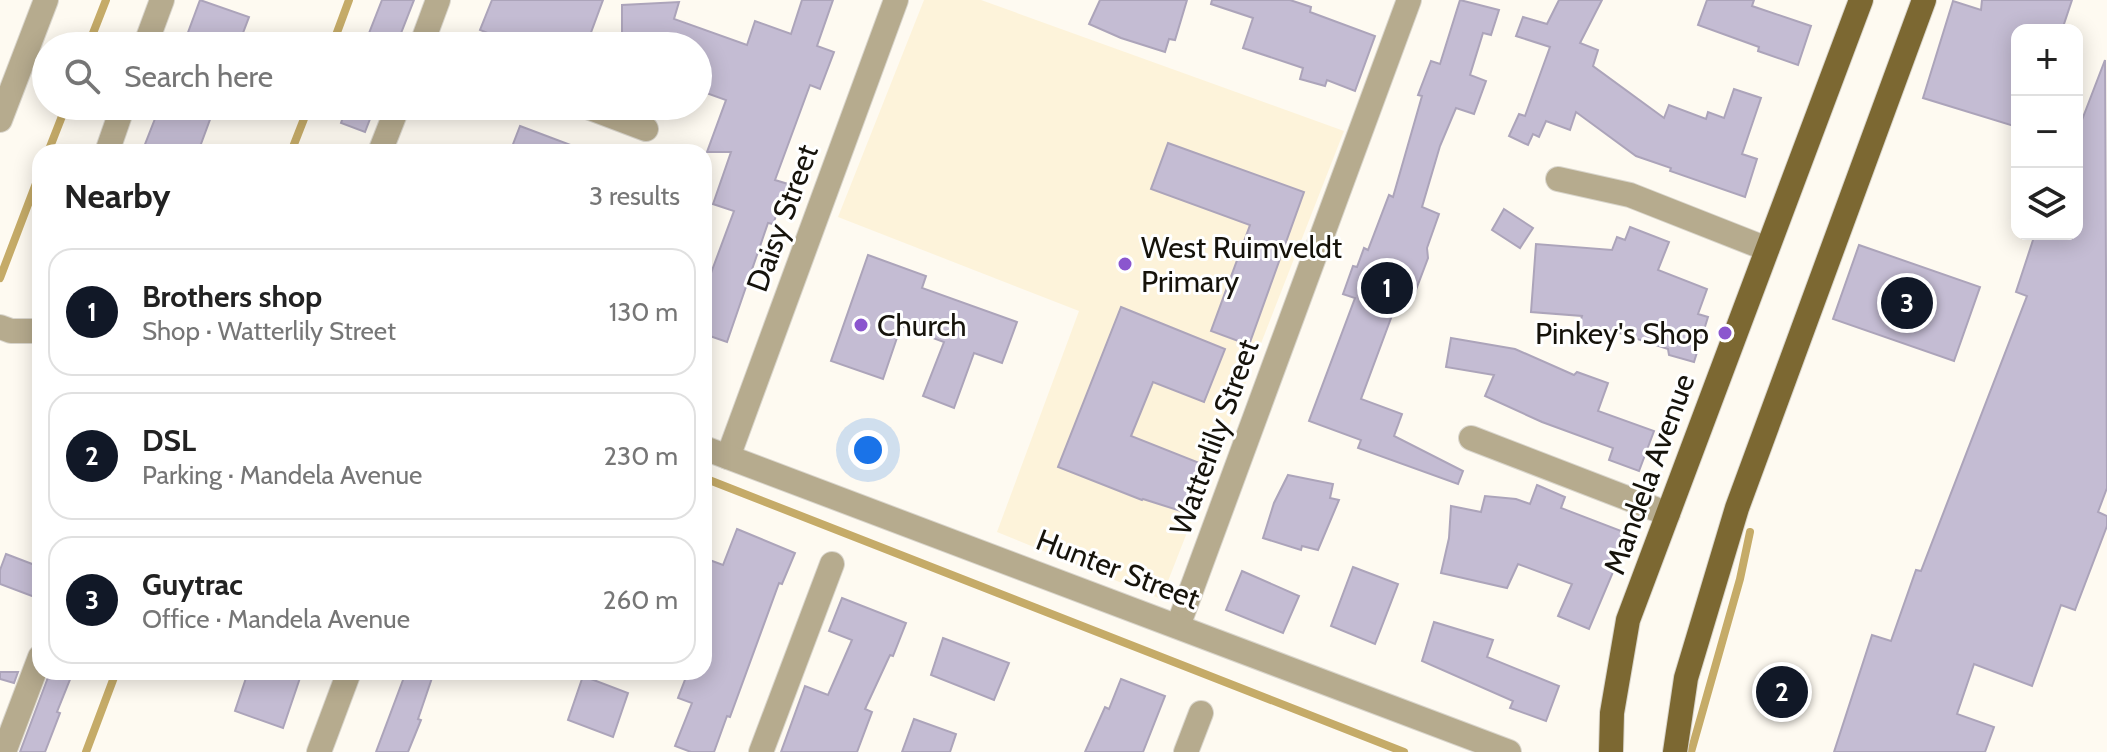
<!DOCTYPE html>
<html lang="en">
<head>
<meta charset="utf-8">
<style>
  body { margin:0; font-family:Cabin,sans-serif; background:#f6f6f6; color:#222 }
  .controls { position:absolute; right:24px; top:24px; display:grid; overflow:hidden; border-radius:16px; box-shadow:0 4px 20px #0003 }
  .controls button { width:72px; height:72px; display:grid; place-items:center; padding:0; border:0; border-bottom:2px solid #e0e0e0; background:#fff; color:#222; font:40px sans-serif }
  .you { position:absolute; left:868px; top:450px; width:28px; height:28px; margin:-20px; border:6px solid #fff; border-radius:50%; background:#1a73e8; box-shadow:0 0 0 12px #1a73e833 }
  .badge { display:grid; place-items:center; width:52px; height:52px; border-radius:50%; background:#111827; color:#fff; font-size:26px; font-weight:700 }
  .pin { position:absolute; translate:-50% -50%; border:4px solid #fff; box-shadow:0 2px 8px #0006 }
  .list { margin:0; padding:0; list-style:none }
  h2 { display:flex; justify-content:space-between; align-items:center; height:104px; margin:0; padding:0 32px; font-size:34px }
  h2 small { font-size:26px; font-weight:400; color:#767676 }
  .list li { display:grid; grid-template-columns:52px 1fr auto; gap:24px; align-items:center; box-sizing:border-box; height:128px; margin:0 16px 16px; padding:0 16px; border:2px solid #e0e0e0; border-radius:24px }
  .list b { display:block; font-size:30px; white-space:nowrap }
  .list p { margin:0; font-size:26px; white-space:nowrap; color:#767676 }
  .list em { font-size:26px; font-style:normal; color:#767676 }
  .icon { flex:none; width:44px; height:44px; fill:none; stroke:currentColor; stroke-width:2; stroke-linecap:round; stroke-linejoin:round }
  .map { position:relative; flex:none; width:2107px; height:752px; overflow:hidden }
  .search { position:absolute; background:#fff; box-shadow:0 4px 20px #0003; left:32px; top:32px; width:680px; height:88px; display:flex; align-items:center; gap:20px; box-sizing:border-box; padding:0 28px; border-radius:44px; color:#767676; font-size:30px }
  .panel { position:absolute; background:#fff; box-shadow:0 4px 20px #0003; left:32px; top:144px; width:680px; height:536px; border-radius:24px }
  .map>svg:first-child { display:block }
  .built { fill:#fdf3da }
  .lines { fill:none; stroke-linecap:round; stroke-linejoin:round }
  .stream { stroke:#c5ab68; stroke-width:8 }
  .building { fill:#c4bcd3; stroke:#aca4ba; stroke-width:2 }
  .minor-casing { stroke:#d9d5cc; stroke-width:26 }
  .tertiary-casing { stroke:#d9d5cc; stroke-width:26 }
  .primary-casing { stroke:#d9d5cc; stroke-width:26 }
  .minor { stroke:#b6ab8e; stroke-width:24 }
  .tertiary { stroke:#b6ab8e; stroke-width:24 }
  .primary { stroke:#7c6832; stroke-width:24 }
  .poi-dot { fill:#8b56ce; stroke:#fff; stroke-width:3 }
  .labels { text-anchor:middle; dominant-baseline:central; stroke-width:6; stroke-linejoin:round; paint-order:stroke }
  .street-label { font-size:30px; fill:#16130b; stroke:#fff }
  .poi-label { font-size:30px; fill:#16130b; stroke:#fff; text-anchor:start }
</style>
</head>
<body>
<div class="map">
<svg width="2107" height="752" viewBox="0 0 2107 752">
  <rect width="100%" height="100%" fill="#fefaf1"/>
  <path class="built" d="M924 0H981L1344 131 1161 599 997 532 1079 311 838 217Z"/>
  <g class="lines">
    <g class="stream">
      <path d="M88 46 106 0"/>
      <path d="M332 46 349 0"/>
      <path d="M48 152 66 106"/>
      <path d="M291 152 309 106"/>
      <path d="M0 278 40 173"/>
      <path d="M704 478 1404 752"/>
      <path d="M86 752 116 672"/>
      <path d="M1691 752 1740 579 1750 532"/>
    </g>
  </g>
  <g class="building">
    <path d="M200 0 249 17 238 46H183Z"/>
    <path d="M382 0H414L396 46H364Z"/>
    <path d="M492 0H603L586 46H521L480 30Z"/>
    <path d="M802 0H833L817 46 834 52 820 89 810 85 775 180 788 184 773 224 768 223 727 342 704 334V292L734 211 713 204 731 152H707L726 100 698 90V46H622V5L679 2 674 19 747 45 755 21 791 34Z"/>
    <path d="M1100 0H1187L1175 40 1169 39 1165 52 1121 38 1089 24Z"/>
    <path d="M1212 0H1290L1311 7 1310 12 1375 36 1355 91 1327 80 1325 86 1300 79 1303 68 1243 48 1253 18 1211 4Z"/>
    <path d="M1460 0 1499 10 1491 35 1483 33 1470 75 1486 81 1474 114 1456 108 1440 146 1422 207 1439 214 1427 248 1428 258 1411 303 1397 302 1361 399 1402 414 1394 436 1463 471 1458 484 1358 448 1361 440 1309 421 1355 298 1343 294 1353 266 1357 267 1364 248 1368 250 1389 195 1393 197 1422 96 1418 95 1431 61 1440 64Z"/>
    <path d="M1559 0H1602L1580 43 1598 50 1593 66 1664 118 1669 105 1706 119 1708 112 1724 118 1734 89 1761 98 1742 154 1757 159 1745 197 1670 171 1671 168 1636 156 1576 112 1570 130 1546 121 1539 137 1533 134 1528 145 1509 136 1519 114 1525 116 1550 47 1516 36 1523 17 1547 24Z"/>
    <path d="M1707 0H1754L1752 6 1811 26 1798 65 1758 51 1759 47 1698 25Z"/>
    <path d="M1982 0H2072L2062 30H2017V127L1923 98 1953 1 1981 10Z"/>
    <path d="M2105 60 2107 488 2098 512 2107 516V526L2075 610 2061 605 2032 686 1974 664 1957 714 1994 727 1985 752H1834L1872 635 1891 641 1916 570 1921 571 2027 296 2016 292 2035 234H2077V133Z"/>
    <path d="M160 106H215L198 152H142Z"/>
    <path d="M347 106H375L365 132 341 123Z"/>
    <path d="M520 126 584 150 583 152H510Z"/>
    <path d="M1168 143 1304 192 1249 345 1211 331 1250 225 1151 189Z"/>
    <path d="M1504 209 1533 228 1520 248 1492 230Z"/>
    <path d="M1630 227 1669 242 1658 270 1707 289 1698 314 1708 317 1694 362 1669 355 1668 349 1610 330 1608 336 1579 326 1582 316 1531 312 1536 244 1612 250 1617 237 1625 240Z"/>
    <path d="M1859 245 1980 287 1954 361 1833 319Z"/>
    <path d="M868 255 926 276 922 288 1017 322 1002 363 974 353 954 408 923 396 944 342 901 326 883 379 831 361Z"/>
    <path d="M1121 307 1225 349 1204 402 1153 382 1131 436 1202 464 1184 512 1143 499 1142 500 1058 467Z"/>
    <path d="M1451 338 1515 349 1574 375 1577 372 1608 383 1598 411 1654 431 1639 471 1609 460 1613 448 1542 422 1485 396 1494 375 1446 367Z"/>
    <path d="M1288 475 1333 484 1330 498 1339 500 1318 550 1302 546 1301 550 1263 538 1274 503Z"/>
    <path d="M1537 485 1565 497 1561 508 1629 534 1589 629 1558 616 1572 584 1518 564 1507 588 1441 573 1449 538 1451 506 1481 512 1485 496 1516 499 1530 504Z"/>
    <path d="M737 529 795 553 782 584 779 583 730 717 727 716 714 752H691L675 746 692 703 678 698 688 672H704V558L723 565Z"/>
    <path d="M6 554 40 567V599L0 584V570Z"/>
    <path d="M1353 567 1398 584 1375 644 1331 626Z"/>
    <path d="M1242 571 1299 596 1283 633 1226 610Z"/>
    <path d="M842 598 906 623 893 656 890 655 865 709 872 712 857 752H781L805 686 828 695 852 640 829 631Z"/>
    <path d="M1434 622 1493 640 1487 657 1559 686 1546 721 1510 708 1513 701 1422 661Z"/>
    <path d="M943 638 1009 663 994 700 931 675Z"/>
    <path d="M0 672H18L14 683 0 679Z"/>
    <path d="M50 672H73L57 712 60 713 45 752H20Z"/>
    <path d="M248 672H302L283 728 235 711Z"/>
    <path d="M406 672H434L418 719 421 720 408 752H376Z"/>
    <path d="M583 676 628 693 613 737 568 720Z"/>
    <path d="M1121 679 1165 696 1143 752H1085L1105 707 1109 709Z"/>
    <path d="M914 719 956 734 950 752H902Z"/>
  </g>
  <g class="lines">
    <defs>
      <g id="minor">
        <path d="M145 46 162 0"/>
        <path d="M585 106 646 129"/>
        <path d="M0 120 46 0"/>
        <path d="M107 152 123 106"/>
        <path d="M1558 179 1630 195 1767 249"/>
        <path d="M1471 438 1668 514"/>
        <path d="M728 457 896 0"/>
        <path d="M1178 626 1409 0"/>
        <path d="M4 752 40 657"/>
        <path d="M761 752 832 564"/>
        <path d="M1186 752 1201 713"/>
      </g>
      <g id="tertiary">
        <path d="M421 46 438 0"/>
        <path d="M380 152 398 106"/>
        <path d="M0 327 11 331H40"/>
        <path d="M704 448 1509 752"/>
        <path d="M319 752 349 672"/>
      </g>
      <g id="primary">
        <path d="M1611 752 1612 713 1628 620 1861 0"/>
        <path d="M1675 752 1686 678 1737 508 1924 0"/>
      </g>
    </defs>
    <use href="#minor" class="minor-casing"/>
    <use href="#tertiary" class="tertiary-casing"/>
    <use href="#primary" class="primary-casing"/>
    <use href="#minor" class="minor"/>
    <use href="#tertiary" class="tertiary"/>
    <use href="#primary" class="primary"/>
  </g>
  <g class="poi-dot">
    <circle cx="1125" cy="264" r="8"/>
    <circle cx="861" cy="325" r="8"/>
    <circle cx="1725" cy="333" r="8"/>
  </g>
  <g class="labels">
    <g class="street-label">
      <text transform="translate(782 218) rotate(-70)">Daisy Street</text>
      <text transform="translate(1214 437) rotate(-70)">Watterlily Street</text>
      <text transform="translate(1649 474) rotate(-70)">Mandela Avenue</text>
      <text transform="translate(1118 569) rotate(21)">Hunter Street</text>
    </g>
    <g class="poi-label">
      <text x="1141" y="247">West Ruimveldt<tspan x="1141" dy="34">Primary</tspan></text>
      <text x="877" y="325">Church</text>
      <text x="1709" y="333" text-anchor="end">Pinkey's Shop</text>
    </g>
  </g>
</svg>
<div class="controls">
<button>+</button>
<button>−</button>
<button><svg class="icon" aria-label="layers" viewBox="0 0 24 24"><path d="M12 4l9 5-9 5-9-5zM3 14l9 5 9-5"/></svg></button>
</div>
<div class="you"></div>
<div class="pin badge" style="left:1387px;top:288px">1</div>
<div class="pin badge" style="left:1782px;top:692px">2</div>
<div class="pin badge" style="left:1907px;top:303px">3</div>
<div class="search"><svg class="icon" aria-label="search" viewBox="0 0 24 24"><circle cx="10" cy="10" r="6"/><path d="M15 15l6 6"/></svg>Search here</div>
<section class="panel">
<h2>Nearby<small>3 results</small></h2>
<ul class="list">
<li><span class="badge">1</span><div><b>Brothers shop</b><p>Shop · Watterlily Street</p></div><em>130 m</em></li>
<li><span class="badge">2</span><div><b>DSL</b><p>Parking · Mandela Avenue</p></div><em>230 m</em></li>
<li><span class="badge">3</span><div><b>Guytrac</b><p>Office · Mandela Avenue</p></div><em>260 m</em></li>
</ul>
</section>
</div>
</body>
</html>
